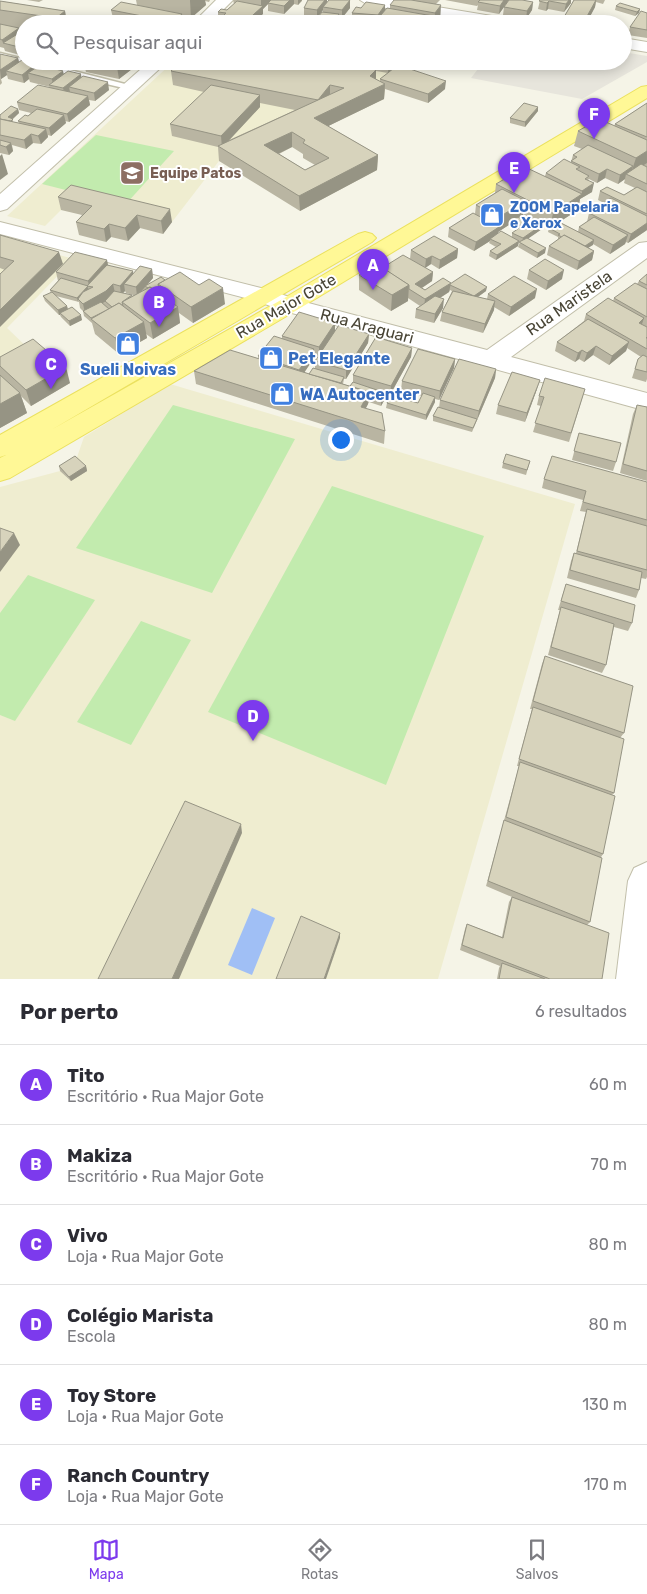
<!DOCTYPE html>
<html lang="pt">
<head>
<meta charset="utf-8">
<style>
  body { margin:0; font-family:Rubik,sans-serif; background:#f7f7f7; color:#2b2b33 }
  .you { position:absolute; left:340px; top:439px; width:18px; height:18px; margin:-12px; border:4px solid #fff; border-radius:50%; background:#1a73e8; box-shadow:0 0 0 8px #1a73e833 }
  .badge { display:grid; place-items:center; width:32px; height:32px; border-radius:50%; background:#7c3aed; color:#fff; font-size:16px; font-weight:700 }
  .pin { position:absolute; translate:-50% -41px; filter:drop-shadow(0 1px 2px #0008) }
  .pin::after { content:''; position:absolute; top:26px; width:18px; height:15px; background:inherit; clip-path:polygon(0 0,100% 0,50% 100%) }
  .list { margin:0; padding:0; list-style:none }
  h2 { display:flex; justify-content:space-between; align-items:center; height:65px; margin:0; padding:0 20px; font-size:21px }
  h2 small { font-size:16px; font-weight:400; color:#7c7c81 }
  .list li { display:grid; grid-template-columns:32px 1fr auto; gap:15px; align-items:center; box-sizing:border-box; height:80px; padding:0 20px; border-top:1px solid #e1e1e2 }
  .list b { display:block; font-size:19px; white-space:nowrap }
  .list p { margin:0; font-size:16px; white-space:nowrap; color:#7c7c81 }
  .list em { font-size:16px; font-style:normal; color:#7c7c81 }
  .icon { flex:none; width:28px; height:28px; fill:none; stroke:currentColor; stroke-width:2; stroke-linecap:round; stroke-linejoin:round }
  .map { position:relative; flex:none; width:647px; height:979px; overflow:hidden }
  .search { position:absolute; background:#fff; box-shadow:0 2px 12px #0003; left:15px; right:15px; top:15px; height:55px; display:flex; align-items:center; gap:12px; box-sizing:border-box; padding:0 18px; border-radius:28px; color:#7c7c81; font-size:19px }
  .sheet { height:545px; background:#fff }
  nav { display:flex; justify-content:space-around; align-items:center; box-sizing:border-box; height:70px; border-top:1px solid #e1e1e2; background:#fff; font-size:14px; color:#7c7c81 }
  nav a { display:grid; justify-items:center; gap:2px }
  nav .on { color:#7c3aed }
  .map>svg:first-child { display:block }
  .industrial { fill:#e7e5dc }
  .education { fill:#efedd0 }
  .green { fill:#c2ebae }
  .water { fill:#a0bff5 }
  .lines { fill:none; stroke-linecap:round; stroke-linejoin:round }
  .service-casing { stroke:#c1bea9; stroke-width:3 }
  .minor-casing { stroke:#c1bea9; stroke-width:2 }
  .primary-casing { stroke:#ebe15f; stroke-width:2 }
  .service { fill:#fff; fill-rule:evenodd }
  .minor { fill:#fff; fill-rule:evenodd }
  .primary { fill:#fff896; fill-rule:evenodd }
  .wall { fill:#b9b5a2; fill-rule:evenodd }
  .shaded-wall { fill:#969484 }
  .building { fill:#d7d3bc; stroke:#969484; fill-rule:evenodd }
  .labels { text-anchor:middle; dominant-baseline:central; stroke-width:4; stroke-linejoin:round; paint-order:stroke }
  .far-education-label { font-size:14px; font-weight:bold; fill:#785e54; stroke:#fff; text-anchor:start }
  .far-shop-label { font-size:14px; font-weight:bold; fill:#366cbe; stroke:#fff; text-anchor:start }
  .street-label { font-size:16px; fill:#494536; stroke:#fff }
  .shop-label { font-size:16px; font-weight:bold; fill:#366cbe; stroke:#fff; text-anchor:start }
</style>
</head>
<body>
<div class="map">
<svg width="647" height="979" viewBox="0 0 647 979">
  <rect width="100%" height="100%" fill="#f5f4e7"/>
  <path class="industrial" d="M623 52 647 56V62L582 99 471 78 484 61H623Z"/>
  <g class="education">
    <path d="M174 61H370L396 66 369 91 219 161 172 222 74 197 45 226 7 216Z"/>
    <path d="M0 239 74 259 7 328 33 353 0 370Z"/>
    <path d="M170 384 575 504 438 979H0V487L60 471 76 460 84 437Z"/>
  </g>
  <g class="green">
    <path d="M96 135 174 151 125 205 42 184Z"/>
    <path d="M173 405 295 439 212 593 76 548Z"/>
    <path d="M332 486 484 536 386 785 208 712Z"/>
    <path d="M28 575 95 600 15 721 0 715V613Z"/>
    <path d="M141 621 191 640 131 745 77 722Z"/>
  </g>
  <path class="water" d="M252 908 275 918 252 975 228 965Z"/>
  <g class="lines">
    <defs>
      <path id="service" d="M0 53 24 59V61H34L137 87 132 90 0 59Z"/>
      <g id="minor">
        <path d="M216 0H233L209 24H192Z"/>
        <path d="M360 0H395L510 19 518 24H481L368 5Z"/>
        <path d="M623 38 647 42V52L623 48Z"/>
        <path d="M150 61H168L7 209 0 211V194Z"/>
        <path d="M0 222 273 291 297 300 487 350 639 243 647 242V258L511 357 647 393V411L281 310 257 301 0 234Z"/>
        <path d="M647 862V979H616L628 881 634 868Z"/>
      </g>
      <path id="primary" d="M647 86V98L297 310 10 478 0 481V458L6 455 0 457V435L358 234 365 232 372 234 376 238 372 242 51 430 281 300 641 87Z"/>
    </defs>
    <use href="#service" class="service-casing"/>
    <use href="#minor" class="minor-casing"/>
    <use href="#primary" class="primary-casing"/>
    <use href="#service" class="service"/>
    <use href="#minor" class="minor"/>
    <use href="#primary" class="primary"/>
  </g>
  <g class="wall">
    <path d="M27 0H43L39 2Z"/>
    <path d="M136 0H210L209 2 205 1 206 5 191 18 183 17V22L181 24H123L127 21 113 18 111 10 137 5Z"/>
    <path d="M233 0H302V1L298 5 294 4 284 14 268 11V4L263 9V14L218 21V12L227 10 234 4Z"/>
    <path d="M327 0V2L350 0V8L342 18 339 17V18L335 23 318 21V17L323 12V10L317 18 304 16V8Z"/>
    <path d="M414 0H440L436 4 440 23 439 24H375L376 22 352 21V13L361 8 385 5V11L390 9V5Z"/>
    <path d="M445 0H509L499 14 477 10 478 5 477 6Z"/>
    <path d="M540 0H571V3L564 12 548 9 546 11 538 9Z"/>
    <path d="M574 0H605L603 4 596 2 595 7 586 24H563L564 17Z"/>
    <path d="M0 1 65 11 67 24H24V56L5 51 4 48 0 47Z"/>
    <path d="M533 2 532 10 526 19 503 15 504 7Z"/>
    <path d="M616 6 640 9 639 13 635 16 615 10Z"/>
    <path d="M647 13V38L628 35 630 27Z"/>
    <path d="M0 54 18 58 19 62 38 66 64 74 81 77 109 90 95 101 89 100 90 105 69 122 65 121 66 123 51 136 48 135V137L41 144 33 143 26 149 12 145 13 151 9 155 0 153V115L18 109 19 113 13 119V122L19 123 18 121 28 116 31 113 19 110 17 102 50 88V87L30 82 29 79 24 83 8 79 7 75 1 79 2 83 0 85Z"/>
    <path d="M70 61H131L132 69 119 79 86 72 84 64H83Z"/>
    <path d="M181 61H412L408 67 396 64V66L390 72 445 89 428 103 385 89 384 99 328 126 378 155 377 170 300 211 219 161 218 147 172 136 170 124 204 92 173 85 171 71ZM376 71 388 73 380 79V82L376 79ZM260 103 295 110 229 140 260 107ZM292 147 303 154V158L315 165 305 170 279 154Z"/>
    <path d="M647 103V230L628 243 626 242 625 244 610 254 593 244 588 248 594 251 592 260 577 270 547 255 549 246 558 240V237L548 232 549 228 543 225 542 229 528 238 545 253 537 258 518 247 520 242 519 241 518 246 496 260 489 256 490 251 496 247 489 243 490 241 474 251 448 237 449 228 475 214 476 205 495 193 496 184 545 176 546 173 571 162 573 155 582 149 574 146 578 131 614 126 615 124ZM605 178 618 184 625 179 624 183 635 188 624 195 600 191 598 200 604 203 589 213 587 222 579 227 578 232 559 222 578 210 580 199 592 192 588 180 589 179 597 183ZM523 214 533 220 528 223 520 218 523 216ZM512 223V225L518 229 512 233V237L498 233V232Z"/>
    <path d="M538 111 525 127 510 123V118Z"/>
    <path d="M58 197 172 222 163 234 140 228 128 241 111 237 106 242 79 235 76 222 82 215 61 210Z"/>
    <path d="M0 235 63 264 5 270 0 268Z"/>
    <path d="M458 249 457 258 439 269 431 264 425 268 410 259 411 250Z"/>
    <path d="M108 265 133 274 152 269 153 278 148 284 165 280 225 304 193 323 179 313 180 323 153 339 146 334 147 338 119 354 95 334 92 323 84 316 83 311 80 308 79 302 56 296 67 306 68 309 82 320 70 326 61 317 60 315H59L45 301 43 296 51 293 50 290 58 281 56 272ZM125 291 126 293 133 295 132 296 123 293Z"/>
    <path d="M382 268 433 272 432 281 422 288 425 290 450 284 486 291 478 297 487 299 488 294 535 298 509 316 494 307V310L483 333 440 321 442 312 452 291 450 290 449 292 440 298 443 308 434 323 415 318 416 309 420 306 408 298V301L391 311 359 290V275Z"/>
    <path d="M529 270 562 279 546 290 527 279Z"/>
    <path d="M647 274V379L646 382 632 378 638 359 641 357 627 348 626 351 609 365 593 355 584 362 579 359 575 362 555 351 557 342 584 321 586 314 613 301 614 298 637 284 639 281Z"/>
    <path d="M335 323V331L369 334 368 343 346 379H344L343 384 350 386 353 382V375L412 348 411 357 390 395 386 394V397L381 406 369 402 366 408 385 431 384 444 196 384 194 371 258 358V356L282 339V336ZM314 355 318 356 315 361V369L309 374 304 372 314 358Z"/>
    <path d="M0 357 70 383 31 406 21 396 27 413 0 428Z"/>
    <path d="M455 359 454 368 439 400 435 399V402L426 420 386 408 387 403H418L422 396 401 390 402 381Z"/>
    <path d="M496 369 495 378 472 432 433 421V416L439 408 440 400Z"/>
    <path d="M537 389 525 422 496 414 498 405Z"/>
    <path d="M585 389 569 442 533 432 541 406 537 405 539 396Z"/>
    <path d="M637 405 647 407V481L620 473 633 414Z"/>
    <path d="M579 433 616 462 613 471 572 460Z"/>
    <path d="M530 461 526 475 502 468 503 463Z"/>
    <path d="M59 466H86L87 471 71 481 60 471Z"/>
    <path d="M544 479 647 482V577L646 579 641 578 639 590 636 598 567 578 571 561 574 553H576L586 512 580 511 583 500 542 488Z"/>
    <path d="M566 584 632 623 628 631 614 627 606 665 602 673 548 655 560 610H558Z"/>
    <path d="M545 656 624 733 620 738 614 793 612 795 603 854 601 857 590 922 587 925 602 979H497L499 968 500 966 460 950 465 929 467 924 502 937 509 902 512 897 486 886 519 766H517L532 709H530L542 664Z"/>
  </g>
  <g class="shaded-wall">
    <path d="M190 0H205L206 5 191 18 190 1Z"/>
    <path d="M261 0H272L263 9V14L252 24H243L261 7Z"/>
    <path d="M290 0H294V4L284 14V6Z"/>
    <path d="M298 0H302L298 5Z"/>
    <path d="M325 0H327V5L323 7V10L317 18V10Z"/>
    <path d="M350 0V8L342 18V10Z"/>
    <path d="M504 0H509L499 14 500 6Z"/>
    <path d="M569 0H571V3L564 12 566 4Z"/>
    <path d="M596 0 595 7 586 24H584L585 20Z"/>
    <path d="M549 1 548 9 546 11 547 3Z"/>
    <path d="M533 2 532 10 526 19 527 11Z"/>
    <path d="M385 5V13L380 16V19L378 23V15Z"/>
    <path d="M441 5 440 23 439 24H434L435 13Z"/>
    <path d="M640 9 639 13 635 16 637 12Z"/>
    <path d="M65 11 67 24H58L56 18Z"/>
    <path d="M182 14 183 22 181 24H173V22Z"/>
    <path d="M339 14V18L335 23V19Z"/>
    <path d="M433 16 432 24H427Z"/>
    <path d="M19 28 21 37 3 43 2 40Z"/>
    <path d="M18 58 20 67 6 71 7 75 1 79 0 70Z"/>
    <path d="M116 61H131L132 69 119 79Z"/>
    <path d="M389 61H396V66L388 73Z"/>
    <path d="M409 61H412L408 67Z"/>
    <path d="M37 63 39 72 28 73 29 79 24 83 22 75Z"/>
    <path d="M376 70V85L370 76Z"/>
    <path d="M63 71 65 79 53 86 52 79Z"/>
    <path d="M81 74 82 82 69 87 70 92 65 96 63 88Z"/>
    <path d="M446 81 445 89 428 103V94Z"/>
    <path d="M108 82 109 90 95 101 94 93Z"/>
    <path d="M385 84 384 99 314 133V118Z"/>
    <path d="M330 85V100H318Z"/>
    <path d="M260 95V107L222 148 221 136Z"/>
    <path d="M88 96 90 105 69 122 67 114Z"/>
    <path d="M538 107V111L525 127V122Z"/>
    <path d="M18 109 19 113 9 122 8 117Z"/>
    <path d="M64 115 66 123 51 136 49 128Z"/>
    <path d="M46 129 48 137 41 144 38 136Z"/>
    <path d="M292 132V147L265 160 264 145Z"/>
    <path d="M31 134 33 143 26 149 24 140Z"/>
    <path d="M11 143 13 151 9 155 6 147Z"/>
    <path d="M647 151V163L631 173 636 158Z"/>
    <path d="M2 154 8 174 0 180V156Z"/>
    <path d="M378 155 377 170 300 211 299 196Z"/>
    <path d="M633 166 631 175 626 174 625 179 618 184 620 175Z"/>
    <path d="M607 169 605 178 597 183 599 174Z"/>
    <path d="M594 183 592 192 580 199 578 210 550 228 553 213 582 194V191Z"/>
    <path d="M526 201 523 216 514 222 512 221V223L498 232V236L490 239V241L474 251 476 242 497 228 499 217Z"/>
    <path d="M170 209 172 222 163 234 161 221Z"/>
    <path d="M137 215 140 228 128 241 125 228Z"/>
    <path d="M647 223V230L628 243 631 234Z"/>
    <path d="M109 224 111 237 106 242 104 229Z"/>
    <path d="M543 224 542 229 522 243 523 238Z"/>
    <path d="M628 235 625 244 610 254 613 245Z"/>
    <path d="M594 240 593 245 583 251 585 246Z"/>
    <path d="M519 241 518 246 496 260 497 255Z"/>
    <path d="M546 248 545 253 537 258 538 253Z"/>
    <path d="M458 249 457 258 439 269 440 260Z"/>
    <path d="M594 251 592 260 577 270 579 261Z"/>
    <path d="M59 252 63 264 0 327V310Z"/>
    <path d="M432 256 431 264 425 268 426 259Z"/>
    <path d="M107 260 109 269 89 286 88 281Z"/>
    <path d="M152 269 153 278 146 286H145V287L137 296 136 287Z"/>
    <path d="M564 270 562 279 546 290 548 281Z"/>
    <path d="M133 271 134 280 124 284 125 291 121 295 120 286Z"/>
    <path d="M433 272 432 281 414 293 415 284Z"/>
    <path d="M451 283 449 292 424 308 425 299Z"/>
    <path d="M113 284 115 293 108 300 85 313 83 304Z"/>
    <path d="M409 285 408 301 391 311 392 295Z"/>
    <path d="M87 286 89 290 78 299V302L77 298Z"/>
    <path d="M487 287 486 291 472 301 473 296Z"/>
    <path d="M223 288 225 304 193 323 191 307Z"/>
    <path d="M537 289 535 298 509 316 511 307Z"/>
    <path d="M444 299 443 308 434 323 435 314Z"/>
    <path d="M495 301 494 310 483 333 485 324Z"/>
    <path d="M67 306 68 311 60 313V315H59L58 310Z"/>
    <path d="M178 307 180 323 153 339 150 323Z"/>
    <path d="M81 315 82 320 70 326 69 321Z"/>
    <path d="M644 318 641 327 639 323Z"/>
    <path d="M144 322 147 338 119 354 115 338Z"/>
    <path d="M335 323V332L319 356V347Z"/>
    <path d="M369 334 368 343 346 379V370Z"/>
    <path d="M629 342 626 351 609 365 612 356Z"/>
    <path d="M596 346 593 355 584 362 587 353Z"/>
    <path d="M412 348 411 357 390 395 391 386Z"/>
    <path d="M314 349V358L300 379 299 370Z"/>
    <path d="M582 350 579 359 575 362 578 353Z"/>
    <path d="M455 359 454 368 439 400 440 391Z"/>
    <path d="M66 367 70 383 31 406 26 390Z"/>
    <path d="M496 369 495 378 477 420 479 411Z"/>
    <path d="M540 380 537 389 525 422 527 413Z"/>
    <path d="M369 392 368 404 360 419 361 407Z"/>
    <path d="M20 393 27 413 0 428V404Z"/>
    <path d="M386 393V397L381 406V401Z"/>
    <path d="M435 397V402L426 420V415Z"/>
    <path d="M86 466 87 471 71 481 69 477Z"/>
    <path d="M14 533 20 545 0 572V552Z"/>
    <path d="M241 824 242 833 179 979H172Z"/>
    <path d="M340 933V938L326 979H324Z"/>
  </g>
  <g class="building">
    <path d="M271 0H290L284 6 268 3Z"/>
    <path d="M308 0H325L317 10 304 8Z"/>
    <path d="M329 0H350L342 10 323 7Z"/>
    <path d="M394 0H411L441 5 435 13 390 5Z"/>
    <path d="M480 0H504L500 6 478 2Z"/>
    <path d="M509 0H522L533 2 527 11 504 7Z"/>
    <path d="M540 0H569L566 4 549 1 547 3 539 1Z"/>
    <path d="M574 0H596L585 20 564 17Z"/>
    <path d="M0 1 65 11 56 18 0 10Z"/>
    <path d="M237 1 263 6 243 24H236L218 21 226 13 218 12 221 9 227 10Z"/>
    <path d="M121 2 182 14 173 22 111 10Z"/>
    <path d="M366 2 385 5 378 15 352 13 356 7 361 8Z"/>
    <path d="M620 3 640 9 637 12 616 6Z"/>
    <path d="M387 8 433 16 427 24H422L380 16Z"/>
    <path d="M641 11 647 13V30L630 27Z"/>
    <path d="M322 12 339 14 335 19 318 17Z"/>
    <path d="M132 16 166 23 165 24H123Z"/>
    <path d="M447 16 466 19 463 24H441Z"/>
    <path d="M211 19 236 24H206Z"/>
    <path d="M378 20 402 24H375Z"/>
    <path d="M470 20 485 22 484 24H467Z"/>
    <path d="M588 22 597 23 587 24Z"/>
    <path d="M0 24 19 28 2 40 0 39Z"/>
    <path d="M24 30V47L23 48 3 43Z"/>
    <path d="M0 54 18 58 0 70Z"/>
    <path d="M22 60H24V61H28L37 63 22 75 6 71Z"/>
    <path d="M181 61H328L376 70 370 76 385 84 314 118 378 155 299 196 218 146 318 100 171 71ZM330 85 344 88 318 100ZM292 132 305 140 303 143 329 158 305 170 264 145Z"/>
    <path d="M40 65 63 71 52 79 28 73Z"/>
    <path d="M398 65 446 81 428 94 380 79Z"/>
    <path d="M68 71 81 74 63 88 49 85Z"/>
    <path d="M83 76 108 82 94 93 69 87Z"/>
    <path d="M38 85 88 96 67 114 17 102Z"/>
    <path d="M211 85 260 95 221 136 170 124Z"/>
    <path d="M524 103 538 107 525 122 510 118Z"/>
    <path d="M647 103V137L615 124Z"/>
    <path d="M11 106 18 109 8 117 13 119 11 121 0 119V115Z"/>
    <path d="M37 109 64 115 49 128 18 121 25 115 28 116Z"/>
    <path d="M0 119 46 129 38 136 31 134 24 140 0 135Z"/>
    <path d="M599 119 647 140V151L636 158 578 131Z"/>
    <path d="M0 140 11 143 6 147 0 145Z"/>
    <path d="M588 145 633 166 620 175 607 169 599 174 571 161 577 157 573 155Z"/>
    <path d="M564 159 580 167 576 169 589 176 585 179 594 183 582 191 546 173Z"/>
    <path d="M641 164 647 167V184L626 174Z"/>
    <path d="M525 167 582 194 553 213 496 184Z"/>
    <path d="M71 185 170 209 161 221 137 215 125 228 109 224 104 229 76 222 92 206 58 197Z"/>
    <path d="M607 187 624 195 637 187 647 192V214L600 191Z"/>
    <path d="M502 189 526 201 499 217 476 205Z"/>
    <path d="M611 198 647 216V223L631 234 589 213Z"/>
    <path d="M473 213 499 227 476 242 449 228Z"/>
    <path d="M518 217 528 223 534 219 543 224 523 238 512 233 522 226 512 221Z"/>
    <path d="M594 217 628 235 613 245 579 227Z"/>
    <path d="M559 222 594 240 585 246 564 235 562 237 558 235 560 234 549 228Z"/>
    <path d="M501 231 519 241 497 255 490 251 501 244 490 239Z"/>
    <path d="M0 235 59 252 0 310V274L14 261 0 257Z"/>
    <path d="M564 235 594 251 579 261 549 246Z"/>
    <path d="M434 236 458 249 440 260 432 256 426 259 411 250Z"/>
    <path d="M527 238 546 248 538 253 519 242Z"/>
    <path d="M75 252 107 260 88 281 56 272Z"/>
    <path d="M403 255 433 272 415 284 425 290 443 278 451 283 425 299 409 289V285L382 268Z"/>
    <path d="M545 259 564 270 548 281 529 270Z"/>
    <path d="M377 264 409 285 392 295 359 275Z"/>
    <path d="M107 265 133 271 120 286 113 284 106 291 83 304 78 299 83 292 93 287 87 286Z"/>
    <path d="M140 266 152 269 136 287 124 284Z"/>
    <path d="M180 272 199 285 209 279 223 288 191 307 158 284Z"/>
    <path d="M465 274 487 287 474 296 450 285V284Z"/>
    <path d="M647 274V285L639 281Z"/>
    <path d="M514 276 537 289 511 307 488 294Z"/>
    <path d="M161 277 165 280 158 284 159 290 157 292 150 287 148 288 145 286Z"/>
    <path d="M61 278 88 286 77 298 50 290Z"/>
    <path d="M635 283 647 289V317L614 298Z"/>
    <path d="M150 287 178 307 150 323 122 302Z"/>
    <path d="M114 291 132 295 122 302 123 306 119 303 112 307 105 301Z"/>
    <path d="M453 291 495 301 485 324 442 312Z"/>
    <path d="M52 292 67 306 58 310 43 296Z"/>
    <path d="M435 296 444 299 435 314 416 309Z"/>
    <path d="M608 298 644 318 639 323 647 327V337L646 338H647V349L586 314Z"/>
    <path d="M101 302 109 309 91 318 83 311Z"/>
    <path d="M119 303 144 322 115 338 91 319Z"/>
    <path d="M72 307 81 315 69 321 60 313Z"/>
    <path d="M299 312 335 323 319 347 282 336Z"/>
    <path d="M588 319 629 342 612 356 596 346 587 353 582 350 578 353 557 342Z"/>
    <path d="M339 325 369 334 346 370 315 361Z"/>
    <path d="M274 336 314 349 299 370 258 356Z"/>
    <path d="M376 337 412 348 391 386 353 375Z"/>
    <path d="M33 339 66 367 26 390 0 366V357Z"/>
    <path d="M418 349 455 359 440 391 402 381Z"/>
    <path d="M230 350 369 392 361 407 382 413 385 431 194 371Z"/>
    <path d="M643 355 647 357V372L635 369 638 359Z"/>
    <path d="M459 359 496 369 479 411 440 400Z"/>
    <path d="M313 368 344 377 341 383 309 374Z"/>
    <path d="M512 372 540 380 527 413 498 405Z"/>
    <path d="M0 375 20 393 0 404Z"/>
    <path d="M545 378 585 389 571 433 535 423 544 397 539 396Z"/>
    <path d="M353 382 386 393 381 401 369 397V392L350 386Z"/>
    <path d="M423 393 435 397 426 415 387 403 391 395 418 403Z"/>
    <path d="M637 405 647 407V471L623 464Z"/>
    <path d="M438 407 477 419 473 428 433 416Z"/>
    <path d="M579 433 621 443 616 462 574 451Z"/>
    <path d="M506 454 530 461 527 470 503 463Z"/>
    <path d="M75 456 86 466 69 477 59 466Z"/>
    <path d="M552 456 647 482V520L583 502 586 491 544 479Z"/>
    <path d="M587 509 647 526V570L577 551Z"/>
    <path d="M0 528 14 533 0 552Z"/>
    <path d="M574 553 642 572 639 590 570 570Z"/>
    <path d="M566 584 635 605 632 623 561 601Z"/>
    <path d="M561 607 614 624 606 665 551 647Z"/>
    <path d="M545 656 633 686 624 733 533 701Z"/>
    <path d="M533 707 624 739 614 793 519 759Z"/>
    <path d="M520 762 615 796 603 854 506 817Z"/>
    <path d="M185 801 241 824 172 979H98Z"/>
    <path d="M504 820 602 858 590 922 488 881Z"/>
    <path d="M512 897 609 933 602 979H550L462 945 467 924 503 938Z"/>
    <path d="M301 916 340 933 324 979H276Z"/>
    <path d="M502 963 545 979H499Z"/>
  </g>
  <defs>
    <symbol id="school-square" viewBox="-11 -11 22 22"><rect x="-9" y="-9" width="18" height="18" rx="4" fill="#8d6e63" stroke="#fff"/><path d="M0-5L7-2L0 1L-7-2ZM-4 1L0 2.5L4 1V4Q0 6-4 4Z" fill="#fff"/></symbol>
    <symbol id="shop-square" viewBox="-11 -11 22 22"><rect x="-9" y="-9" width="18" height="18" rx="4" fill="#3f7fe0" stroke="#fff"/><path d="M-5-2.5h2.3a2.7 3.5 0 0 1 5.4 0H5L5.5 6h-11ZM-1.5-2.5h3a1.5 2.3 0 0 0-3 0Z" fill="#fff"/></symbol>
  </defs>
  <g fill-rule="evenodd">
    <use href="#school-square" x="118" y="159" width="28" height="28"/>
    <use href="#shop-square" x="478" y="201" width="28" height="28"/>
    <use href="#shop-square" x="114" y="330" width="28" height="28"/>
    <use href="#shop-square" x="257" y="344" width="28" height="28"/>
    <use href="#shop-square" x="268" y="380" width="28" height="28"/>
  </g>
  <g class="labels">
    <g class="far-education-label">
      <text x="150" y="173">Equipe Patos</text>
    </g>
    <g class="far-shop-label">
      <text x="510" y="207">ZOOM Papelaria<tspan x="510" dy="16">e Xerox</tspan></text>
    </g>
    <g class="street-label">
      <text transform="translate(569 303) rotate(-35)">Rua Maristela</text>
      <text transform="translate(286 306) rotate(-30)">Rua Major Gote</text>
      <text transform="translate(367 326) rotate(15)">Rua Araguari</text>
    </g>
    <g class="shop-label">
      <text x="288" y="358">Pet Elegante</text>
      <text x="128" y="369" text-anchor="middle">Sueli Noivas</text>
      <text x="300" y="394">WA Autocenter</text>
    </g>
  </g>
</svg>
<div class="you"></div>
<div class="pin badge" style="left:373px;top:290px">A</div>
<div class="pin badge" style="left:159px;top:327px">B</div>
<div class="pin badge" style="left:51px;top:389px">C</div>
<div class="pin badge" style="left:253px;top:741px">D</div>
<div class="pin badge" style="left:514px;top:193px">E</div>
<div class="pin badge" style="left:594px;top:139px">F</div>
<div class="search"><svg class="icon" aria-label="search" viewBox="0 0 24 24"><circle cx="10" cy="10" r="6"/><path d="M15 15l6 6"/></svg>Pesquisar aqui</div>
</div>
<section class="sheet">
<h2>Por perto<small>6 resultados</small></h2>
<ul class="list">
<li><span class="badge">A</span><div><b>Tito</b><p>Escritório · Rua Major Gote</p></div><em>60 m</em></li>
<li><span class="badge">B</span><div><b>Makiza</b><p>Escritório · Rua Major Gote</p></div><em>70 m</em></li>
<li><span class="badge">C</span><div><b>Vivo</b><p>Loja · Rua Major Gote</p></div><em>80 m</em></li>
<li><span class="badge">D</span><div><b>Colégio Marista</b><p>Escola</p></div><em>80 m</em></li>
<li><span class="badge">E</span><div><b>Toy Store</b><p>Loja · Rua Major Gote</p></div><em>130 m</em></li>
<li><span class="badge">F</span><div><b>Ranch Country</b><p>Loja · Rua Major Gote</p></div><em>170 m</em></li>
</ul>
</section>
<nav>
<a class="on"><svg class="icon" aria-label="map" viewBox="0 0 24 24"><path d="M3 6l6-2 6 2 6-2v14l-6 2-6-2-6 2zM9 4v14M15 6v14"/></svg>Mapa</a>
<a><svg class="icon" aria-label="directions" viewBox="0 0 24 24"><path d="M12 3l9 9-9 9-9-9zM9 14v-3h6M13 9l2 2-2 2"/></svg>Rotas</a>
<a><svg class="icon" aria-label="saved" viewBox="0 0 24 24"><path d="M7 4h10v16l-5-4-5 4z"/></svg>Salvos</a>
</nav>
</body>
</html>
